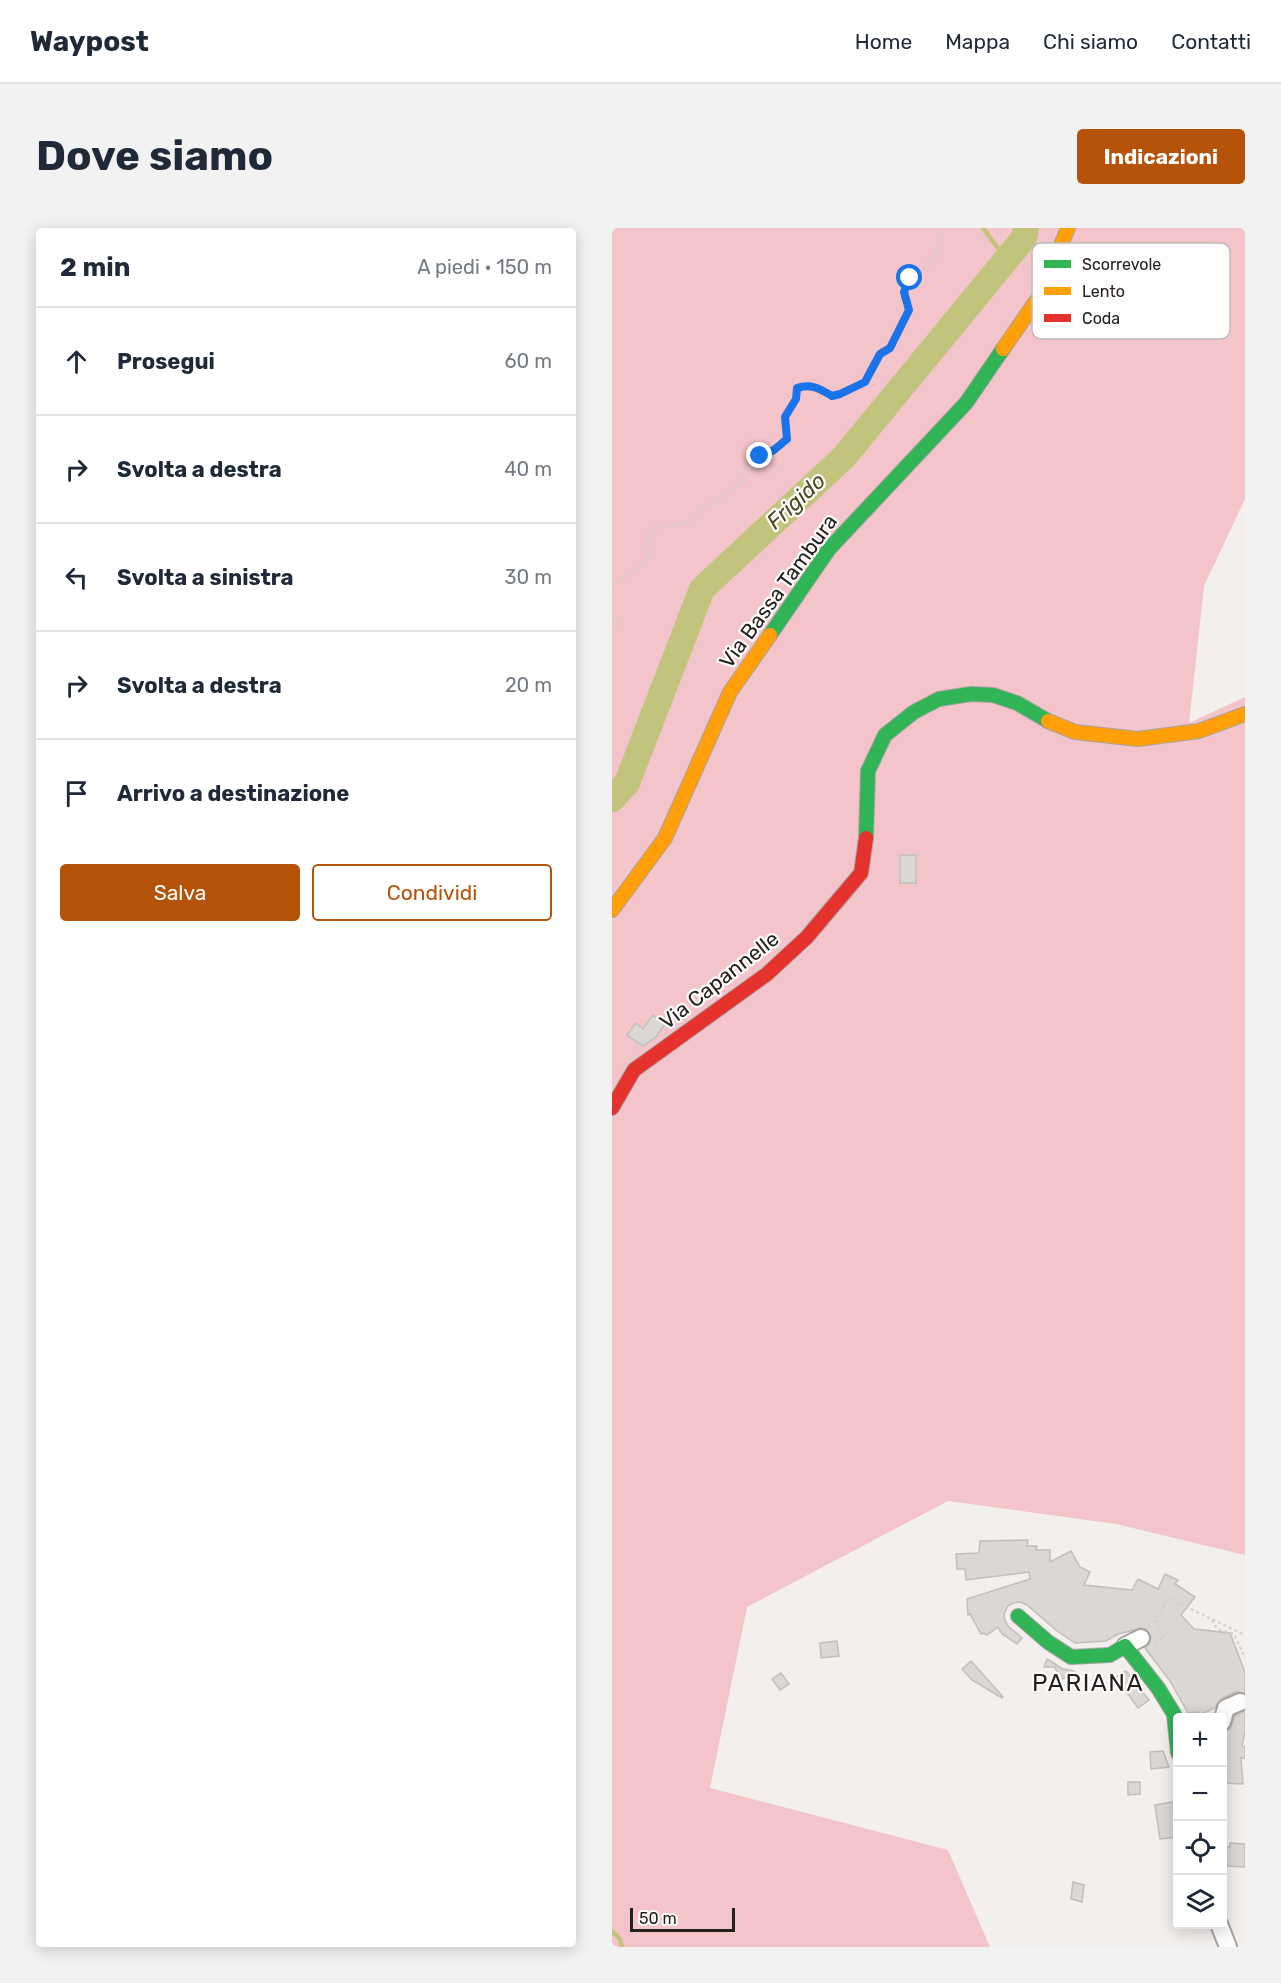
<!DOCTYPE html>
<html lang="it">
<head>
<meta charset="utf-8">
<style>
  body { margin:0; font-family:Rubik,sans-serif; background:#f2f2f3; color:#1f2937 }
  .controls { position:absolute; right:18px; bottom:18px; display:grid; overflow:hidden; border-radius:6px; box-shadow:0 3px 15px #0003 }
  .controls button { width:54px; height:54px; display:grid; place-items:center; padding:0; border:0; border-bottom:2px solid #e0e1e3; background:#fff; color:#1f2937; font:30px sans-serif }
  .scale { position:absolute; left:18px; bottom:15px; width:105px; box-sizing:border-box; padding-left:6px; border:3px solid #23211f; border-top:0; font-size:16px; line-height:21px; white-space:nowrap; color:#23211f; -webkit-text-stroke:4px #fefdfc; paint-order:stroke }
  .stop { position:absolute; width:18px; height:18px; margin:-14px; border:4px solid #1a73e8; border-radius:50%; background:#fff }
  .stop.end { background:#1a73e8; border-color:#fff; box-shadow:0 2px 6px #0008 }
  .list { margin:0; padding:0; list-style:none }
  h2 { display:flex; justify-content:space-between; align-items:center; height:78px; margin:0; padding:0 24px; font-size:26px }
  h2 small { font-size:20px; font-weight:400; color:#747a83 }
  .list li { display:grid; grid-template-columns:39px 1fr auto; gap:18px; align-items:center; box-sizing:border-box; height:108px; padding:0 24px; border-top:2px solid #e0e1e3 }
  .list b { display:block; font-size:22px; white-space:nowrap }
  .list em { font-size:20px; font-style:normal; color:#747a83 }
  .actions { display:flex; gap:12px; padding:18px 24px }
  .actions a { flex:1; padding:14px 0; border:2px solid #b45309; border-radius:6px; text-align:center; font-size:21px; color:#b45309 }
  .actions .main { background:#b45309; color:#fff }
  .icon { flex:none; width:33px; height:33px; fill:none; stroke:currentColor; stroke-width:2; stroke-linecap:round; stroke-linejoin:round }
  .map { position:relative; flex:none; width:633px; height:1719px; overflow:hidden; border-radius:6px }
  header { display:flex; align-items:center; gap:36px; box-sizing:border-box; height:84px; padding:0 30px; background:#fff; border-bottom:2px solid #e0e1e3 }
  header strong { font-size:28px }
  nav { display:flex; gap:33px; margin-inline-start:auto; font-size:21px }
  .intro { display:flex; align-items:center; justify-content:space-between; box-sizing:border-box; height:144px; padding:0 36px }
  h1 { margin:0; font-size:42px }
  .button { padding:15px 27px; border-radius:6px; background:#b45309; color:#fff; font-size:21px; font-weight:700 }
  main { display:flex; gap:36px; padding:0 36px }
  aside { flex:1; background:#fff; border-radius:6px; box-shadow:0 3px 15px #0003 }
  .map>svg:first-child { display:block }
  .forest { fill:#f3c4c9 }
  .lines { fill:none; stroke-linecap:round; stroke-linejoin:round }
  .stream { stroke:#c2c47d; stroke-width:4.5 }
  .river { stroke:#c2c47d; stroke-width:26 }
  .building { fill:#dad7d5; stroke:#c1bfbd; stroke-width:1.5 }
  .street-casing { stroke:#a6a3a2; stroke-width:20 }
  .fast-casing { stroke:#a6a3a2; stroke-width:16 }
  .slow-casing { stroke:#a6a3a2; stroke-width:16 }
  .jam-casing { stroke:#a6a3a2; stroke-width:16 }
  .path { stroke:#d1d0cf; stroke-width:2; stroke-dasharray:3 3; stroke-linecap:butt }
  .street { stroke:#fdfdfc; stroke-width:16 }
  .fast { stroke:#30b455; stroke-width:14 }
  .slow { stroke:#ff9f0a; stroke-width:14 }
  .jam { stroke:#e5322d; stroke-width:14 }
  .route { stroke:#1a73e8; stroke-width:8 }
  .labels { text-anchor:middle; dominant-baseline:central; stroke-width:4.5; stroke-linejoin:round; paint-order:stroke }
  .street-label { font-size:21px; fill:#23211f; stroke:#fefdfc }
  .water-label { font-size:22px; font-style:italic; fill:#484a20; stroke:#fefdfc }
  .quarter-label { font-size:24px; letter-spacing:1.5px; fill:#23211f; stroke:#fefdfc }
  .key { fill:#fefdfc; stroke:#bcbbba; stroke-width:1.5 }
  .key-label { font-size:16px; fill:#23211f }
</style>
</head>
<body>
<header>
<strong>Waypost</strong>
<nav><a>Home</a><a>Mappa</a><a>Chi siamo</a><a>Contatti</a></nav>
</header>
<div class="intro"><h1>Dove siamo</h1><a class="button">Indicazioni</a></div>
<main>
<aside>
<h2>2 min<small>A piedi · 150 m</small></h2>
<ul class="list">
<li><svg class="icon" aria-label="ahead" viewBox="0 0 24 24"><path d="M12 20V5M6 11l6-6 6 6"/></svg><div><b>Prosegui</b></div><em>60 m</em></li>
<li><svg class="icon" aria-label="right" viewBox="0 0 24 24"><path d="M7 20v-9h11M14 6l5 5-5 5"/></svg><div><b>Svolta a destra</b></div><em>40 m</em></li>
<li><svg class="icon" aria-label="left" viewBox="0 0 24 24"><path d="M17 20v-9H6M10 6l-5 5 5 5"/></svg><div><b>Svolta a sinistra</b></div><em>30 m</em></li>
<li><svg class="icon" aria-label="right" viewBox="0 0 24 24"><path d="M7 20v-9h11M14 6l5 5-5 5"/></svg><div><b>Svolta a destra</b></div><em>20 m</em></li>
<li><svg class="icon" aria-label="arrive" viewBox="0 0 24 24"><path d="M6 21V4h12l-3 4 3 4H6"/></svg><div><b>Arrivo a destinazione</b></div></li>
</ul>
<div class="actions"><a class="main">Salva</a><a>Condividi</a></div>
</aside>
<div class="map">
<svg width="633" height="1719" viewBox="0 0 633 1719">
  <rect width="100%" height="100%" fill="#f2efed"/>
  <path class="forest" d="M0 0H633V271L592 358 577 495 633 469V1327L504 1296 336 1273 135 1379 98 1560 336 1622 378 1719H0Z"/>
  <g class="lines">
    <g class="stream">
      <path d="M371 0 388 23 397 28"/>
      <path d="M0 1703 8 1711 10 1719"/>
    </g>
    <path class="river" d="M0 571 15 555 90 361 232 229 412 10 414 0"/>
  </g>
  <g class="building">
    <rect x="288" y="627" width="16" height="28"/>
    <path d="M41 787 53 796 44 809 31 818 15 807 24 795 31 801Z"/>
    <path d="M416 1312 415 1318H425L424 1322H438V1334L459 1323 468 1339 478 1344 472 1357 520 1362 526 1351 546 1361 553 1346 566 1352 563 1356 583 1369 569 1387 582 1401 618 1405 633 1444V1465L624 1464 610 1470 603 1480 589 1486 587 1484 576 1485 558 1453 533 1420 537 1416 539 1410 535 1402 530 1400 506 1406 494 1413 463 1415 445 1403 415 1377 408 1374 401 1375 396 1378 392 1386 393 1393 396 1398 410 1410 405 1416 390 1406 386 1399 375 1407 372 1405 369 1406 358 1386 356 1387 355 1371 418 1351 417 1344 354 1352 353 1341H345L344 1326 367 1325 368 1313Z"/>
    <path d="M225 1413 227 1428 209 1430 208 1415Z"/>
    <path d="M435 1431 451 1441 462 1443 463 1445 448 1452 443 1439H432Z"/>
    <path d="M359 1433 391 1469 390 1470 360 1452 350 1441Z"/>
    <path d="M514 1443 537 1472 526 1480 504 1449Z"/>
    <path d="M169 1445 177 1456 168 1462 160 1451Z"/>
    <path d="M633 1483V1504L630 1518 633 1519V1530H629L631 1556 610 1555 611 1504 618 1501 623 1488Z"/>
    <path d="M551 1523 557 1539 539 1541 538 1524Z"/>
    <path d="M516 1554H528V1566L516 1567Z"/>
    <path d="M566 1573V1609L548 1611 543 1577Z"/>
    <path d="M618 1615 633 1616V1639L615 1638V1636H610V1618L618 1619Z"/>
    <path d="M461 1654 472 1657 470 1674 459 1671Z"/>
  </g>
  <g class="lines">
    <defs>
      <g id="street">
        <path d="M513 1418 529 1410"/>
        <path d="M610 1494 614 1480 628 1474"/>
        <path d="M607 1696 616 1719"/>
      </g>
      <g id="fast">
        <path d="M158 407 217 321 354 175 391 121"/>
        <path d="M254 610 256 543 273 507 302 484 327 471 359 466 381 467 405 475 436 493"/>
        <path d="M406 1388 436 1414 459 1429 498 1427 513 1418 546 1460 562 1486 566 1525"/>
      </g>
      <g id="slow">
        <path d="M391 121 429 66 456 0"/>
        <path d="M436 493 463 504 526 511 587 503 633 486"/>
        <path d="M0 682 53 610 118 464 158 407"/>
      </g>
      <path id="jam" d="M0 880 22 842 155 746 195 709 249 645 254 610"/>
    </defs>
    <use href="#street" class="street-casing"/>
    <use href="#fast" class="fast-casing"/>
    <use href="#slow" class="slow-casing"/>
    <use href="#jam" class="jam-casing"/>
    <g class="path">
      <path d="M0 358C11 348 33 343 36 326 37 320 36 312 36 306L45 300 78 294 90 280 110 270 131 253 134 239 137 233 162 222 175 211 173 189 184 171 185 160C199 155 208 161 220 168L228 166 253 154 268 126 278 120 297 82 292 64 298 50 312 41 323 30 326 12 333 0"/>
      <path d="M0 388 7 392 0 400"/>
      <path d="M600 1392 605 1401 622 1406 633 1430"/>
      <path d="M547 1400 543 1393 556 1370 633 1407"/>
      <path d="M543 1415 553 1409 551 1406"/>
    </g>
    <use href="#street" class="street"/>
    <use href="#fast" class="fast"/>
    <use href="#slow" class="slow"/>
    <use href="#jam" class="jam"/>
  </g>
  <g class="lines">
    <path class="route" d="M148 228 162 222 175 211 173 189 184 171 185 160C199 155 208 161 220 168L228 166 253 154 268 126 278 120 297 82 292 64 298 50"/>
  </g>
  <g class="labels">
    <g class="street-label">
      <text transform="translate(166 363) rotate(-54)">Via Bassa Tambura</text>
      <text transform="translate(107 752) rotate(-38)">Via Capannelle</text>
    </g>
    <g class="water-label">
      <text transform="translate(184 273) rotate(-43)">Frigido</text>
    </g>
    <g class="quarter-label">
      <text x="476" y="1455">PARIANA</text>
    </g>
  </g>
  <rect x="420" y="15" width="198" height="96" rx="9" class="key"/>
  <rect x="432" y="32" width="27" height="8" fill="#30b455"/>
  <rect x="432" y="59" width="27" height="8" fill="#ff9f0a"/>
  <rect x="432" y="86" width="27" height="8" fill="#e5322d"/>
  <g class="key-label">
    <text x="470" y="42">Scorrevole</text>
    <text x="470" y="69">Lento</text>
    <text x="470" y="96">Coda</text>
  </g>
</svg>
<div class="controls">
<button>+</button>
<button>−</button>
<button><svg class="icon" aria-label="locate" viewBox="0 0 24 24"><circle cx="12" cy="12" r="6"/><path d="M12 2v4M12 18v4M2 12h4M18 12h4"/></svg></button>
<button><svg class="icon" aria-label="layers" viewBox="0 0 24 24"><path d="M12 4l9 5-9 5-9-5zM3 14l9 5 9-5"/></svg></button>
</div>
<div class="scale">50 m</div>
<div class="stop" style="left:298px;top:50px"></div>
<div class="stop end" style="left:148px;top:228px"></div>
</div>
</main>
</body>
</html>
